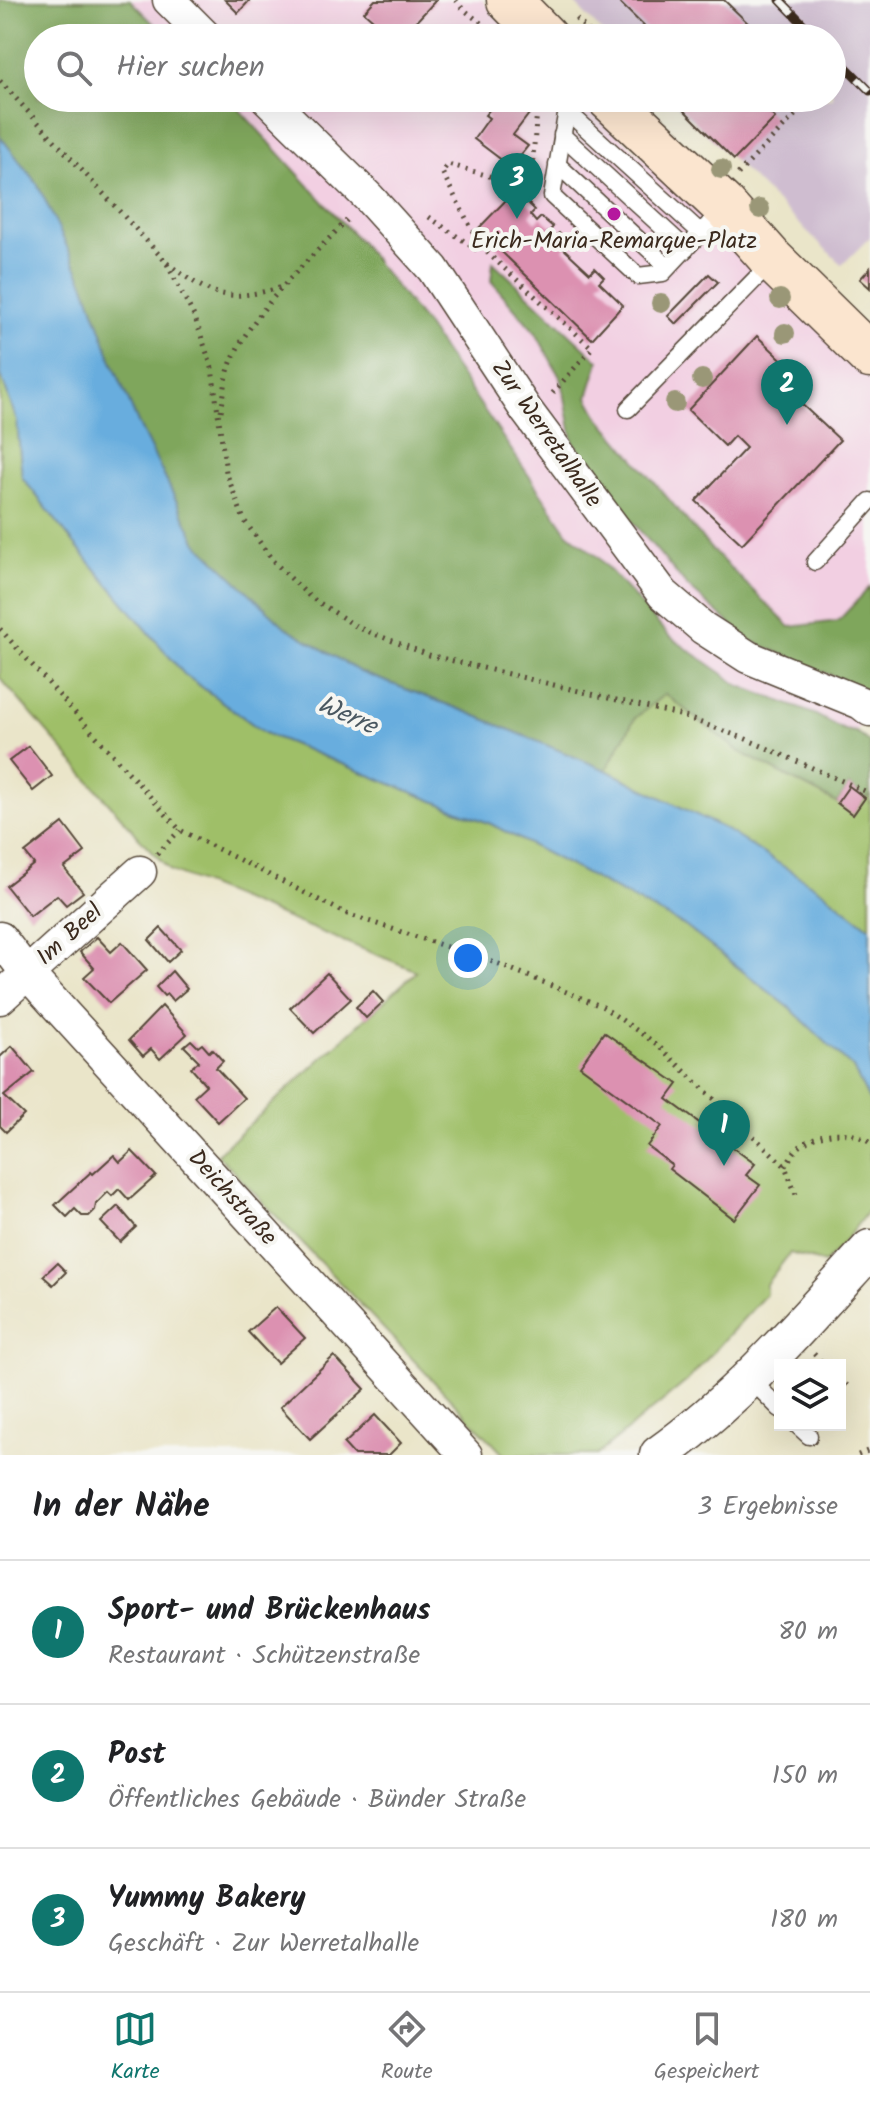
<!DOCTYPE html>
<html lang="de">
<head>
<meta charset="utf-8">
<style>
  body { margin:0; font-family:Kalam,sans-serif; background:#f6f6f6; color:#202124 }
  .controls { position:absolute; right:24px; bottom:24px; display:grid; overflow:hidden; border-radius:0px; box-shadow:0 8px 32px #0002 }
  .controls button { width:72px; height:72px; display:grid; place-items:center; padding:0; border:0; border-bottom:2px solid #e0e0e0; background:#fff; color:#202124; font:40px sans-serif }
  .you { position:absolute; left:468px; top:958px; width:28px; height:28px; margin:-20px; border:6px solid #fff; border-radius:50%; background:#1a73e8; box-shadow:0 0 0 12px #1a73e833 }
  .badge { display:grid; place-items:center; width:52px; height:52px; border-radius:50%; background:#0f766e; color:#fff; font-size:26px; font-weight:700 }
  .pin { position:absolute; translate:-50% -66px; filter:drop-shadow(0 2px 4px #0008) }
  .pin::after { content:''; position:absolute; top:42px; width:28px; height:24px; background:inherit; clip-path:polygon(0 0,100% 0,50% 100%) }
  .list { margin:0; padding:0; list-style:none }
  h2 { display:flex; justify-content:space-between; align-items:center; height:104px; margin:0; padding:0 32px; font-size:34px }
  h2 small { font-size:26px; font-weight:400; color:#757577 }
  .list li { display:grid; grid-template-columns:52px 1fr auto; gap:24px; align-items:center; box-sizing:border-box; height:144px; padding:0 32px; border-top:2px solid #e0e0e0 }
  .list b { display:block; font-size:30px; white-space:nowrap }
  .list p { margin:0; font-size:26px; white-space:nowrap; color:#757577 }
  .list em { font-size:26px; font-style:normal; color:#757577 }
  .icon { flex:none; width:44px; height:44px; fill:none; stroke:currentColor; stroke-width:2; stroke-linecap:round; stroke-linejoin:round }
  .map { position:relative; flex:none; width:870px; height:1455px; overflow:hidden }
  .search { position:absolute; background:#fff; box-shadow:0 8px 32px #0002; left:24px; right:24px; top:24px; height:88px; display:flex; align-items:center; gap:20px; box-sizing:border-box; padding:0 28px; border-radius:44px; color:#757577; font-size:30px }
  .sheet { height:536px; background:#fff }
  nav { display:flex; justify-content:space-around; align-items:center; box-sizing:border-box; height:112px; border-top:2px solid #e0e0e0; background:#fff; font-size:22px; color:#757577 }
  nav a { display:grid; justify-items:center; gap:4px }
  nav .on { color:#0f766e }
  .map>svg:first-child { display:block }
  .built { fill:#f2cfe2 }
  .industrial { fill:#cfbdd0 }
  .green { fill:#9fbf67; stroke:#6d7442; stroke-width:2 }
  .forest { fill:#7fa65c; stroke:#5d683d; stroke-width:2 }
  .water { fill:#67adde; stroke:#516c7e; stroke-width:2 }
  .building { fill:#dc91b1 }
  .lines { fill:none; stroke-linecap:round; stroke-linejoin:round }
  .service-casing { stroke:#554638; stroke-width:19 }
  .minor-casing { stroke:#554638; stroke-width:35 }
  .tertiary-casing { stroke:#554638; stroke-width:41 }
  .secondary-casing { stroke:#554638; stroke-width:47 }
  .path { stroke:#554638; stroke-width:5; stroke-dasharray:2 6; stroke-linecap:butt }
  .service { stroke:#fff; stroke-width:16 }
  .minor { stroke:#fff; stroke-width:32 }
  .tertiary { stroke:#fff; stroke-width:38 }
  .secondary { stroke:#fbe5cf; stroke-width:44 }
  .rail-casing { stroke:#3b2a1e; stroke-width:9 }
  .rail { stroke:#f6f6f2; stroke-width:6; stroke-dasharray:18; stroke-linecap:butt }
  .tree { fill:#9a9777 }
  .poi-dot { fill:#b5179e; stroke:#f6f6f2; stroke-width:3 }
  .labels { text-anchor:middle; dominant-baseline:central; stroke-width:8; stroke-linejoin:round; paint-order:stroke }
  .poi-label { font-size:24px; fill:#3b2a1e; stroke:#f6f6f2 }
  .street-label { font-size:24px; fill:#3b2a1e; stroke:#f6f6f2 }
  .water-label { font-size:26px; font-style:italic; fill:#4a5861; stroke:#f6f6f2 }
</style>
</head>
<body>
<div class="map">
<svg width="870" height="1455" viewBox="0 0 870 1455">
  <rect width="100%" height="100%" fill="#f6f6f2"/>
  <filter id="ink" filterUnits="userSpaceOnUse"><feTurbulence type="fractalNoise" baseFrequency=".0125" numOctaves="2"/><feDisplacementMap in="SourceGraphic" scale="16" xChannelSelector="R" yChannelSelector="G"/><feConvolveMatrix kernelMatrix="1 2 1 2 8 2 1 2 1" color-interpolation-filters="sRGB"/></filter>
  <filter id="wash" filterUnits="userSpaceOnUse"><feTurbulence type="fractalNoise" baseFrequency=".006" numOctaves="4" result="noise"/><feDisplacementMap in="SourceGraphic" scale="32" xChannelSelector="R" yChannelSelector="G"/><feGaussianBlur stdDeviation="1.8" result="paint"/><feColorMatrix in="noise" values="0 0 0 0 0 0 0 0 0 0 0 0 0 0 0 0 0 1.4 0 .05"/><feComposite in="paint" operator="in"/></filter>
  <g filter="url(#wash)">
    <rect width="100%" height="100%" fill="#eae5c9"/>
    <g class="built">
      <path d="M130 0H482L514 38H168Z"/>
      <path d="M229 98H579L870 368V714L856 731 844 730 814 714 740 686 669 636 598 557 568 533 424 322 360 242Z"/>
    </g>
    <path class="industrial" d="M571 0H870V237L842 265 669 98H832V38H608Z"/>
    <g class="green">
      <path d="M0 373 17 421 22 477 77 547 184 674 265 733 491 824 685 926 790 1008 853 1068 870 1102V1208L837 1251 824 1263 790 1253 766 1284V1294L687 1381 597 1455H504L217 1154 417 971 171 871 142 841 0 678Z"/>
      <path d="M665 694 740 752 837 803 853 814 865 798 870 796V928L822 891 723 828 606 770 635 718Z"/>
    </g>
    <g class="forest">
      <path d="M0 0H130L168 38H38V98H229L360 242 424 322 568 533 598 557 669 636 740 686 814 714 844 730 856 732 870 743V796L865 798 849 786 837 803 740 752 665 694 635 718 606 770 467 712 360 672 284 626 197 543 138 423 113 364 85 285 38 185 0 136Z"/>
      <path d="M493 262 599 361 588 397 599 417 711 549 790 627 838 621 870 587V688L867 691 749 640 687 586 630 519 573 441 562 381 536 333 491 281Z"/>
    </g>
    <path class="water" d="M0 136 38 185 85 285 113 364 138 423 197 543 284 626 360 672 467 712 606 770 723 828 822 891 870 928V1102L853 1068 790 1008 685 926 491 824 265 733 184 674 77 547 22 477 17 421 0 373Z"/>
    <g id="blocks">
      <g class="building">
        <path d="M225 0H250L238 13Z"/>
        <path d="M375 0H436L401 38H393L364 12Z"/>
        <path d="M617 0H724L753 28 744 38H656Z"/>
        <path d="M499 98 511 100 518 98 525 103 520 108 529 114 513 135 528 146 511 167 474 139 489 118 485 115Z"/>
        <path d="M672 98H754L775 118 734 160Z"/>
        <path d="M510 196 519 205 524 200 529 204 535 210 530 215 536 222 541 217 553 227 548 233 553 238 559 233 569 243 563 248 590 273 595 268 604 277 599 282 623 305 592 339 478 229Z"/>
        <path d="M870 268V288L860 279Z"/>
        <path d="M709 274 718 282 676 324 668 316Z"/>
        <path d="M757 336 794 371 781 385 840 440 742 544 696 501 746 448 734 436 725 446 688 410Z"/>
        <path d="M29 746 52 776 33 791 9 761Z"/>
        <path d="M849 786 865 798 853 815 837 803Z"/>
        <path d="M63 823 85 852 64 868 83 892 66 905 57 895 30 916 6 886 34 864 25 853Z"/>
        <path d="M161 928 181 950 168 962 149 940Z"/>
        <path d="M97 937 111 952 122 942 147 970 109 1003 84 977 94 968 80 952Z"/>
        <path d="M172 971 187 989 173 1001 167 994 164 996 156 987Z"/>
        <path d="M327 973 351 999 314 1033 290 1008Z"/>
        <path d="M373 991 383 1002 366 1018 356 1007Z"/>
        <path d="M162 1006 187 1034 160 1059 151 1049 143 1056 129 1040Z"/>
        <path d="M604 1032 678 1084 667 1099 755 1164 746 1175 760 1185 734 1219 669 1169 672 1165 647 1146 662 1126 580 1066Z"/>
        <path d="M191 1040 198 1047 202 1044 209 1052 212 1049 223 1061 216 1068 244 1098 218 1122 194 1096 206 1085 191 1068 199 1061 184 1046Z"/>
        <path d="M12 1046 34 1072 4 1096 24 1115 6 1132 0 1126V1057Z"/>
        <path d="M132 1151 156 1176 129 1200 119 1189 112 1196 108 1192 96 1204 95 1210 89 1216H82L75 1209 67 1217 55 1205 91 1172 93 1174 114 1155 120 1162Z"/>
        <path d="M118 1206 136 1227 120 1242 101 1222Z"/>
        <path d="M57 1263 66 1272 53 1285 43 1276Z"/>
        <path d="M276 1307 305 1338 277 1363 248 1332Z"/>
        <path d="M334 1356 365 1389 310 1439 280 1407Z"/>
        <path d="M375 1415 401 1443 389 1455H354L344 1444Z"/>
      </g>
    </g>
  </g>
  <g filter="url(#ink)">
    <use href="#blocks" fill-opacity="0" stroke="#554638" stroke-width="2"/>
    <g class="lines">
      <defs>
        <g id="service">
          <path d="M569 98 552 196 638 276 663 273 724 208"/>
          <path d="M567 111 701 233"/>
          <path d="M562 135 686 249"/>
          <path d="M557 164 668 267"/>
          <path d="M628 409 772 262"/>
          <path d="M815 562 870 501"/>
          <path d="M751 1380 780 1409"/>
          <path d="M797 1425 809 1436"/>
        </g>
        <g id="minor">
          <path d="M169 0 207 38"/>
          <path d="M267 98 369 198 433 269 526 410 663 594 703 628 748 657 861 703 870 710"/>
          <path d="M0 938 27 973 466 1455"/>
          <path d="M0 998 140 872"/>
        </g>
        <path id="tertiary" d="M659 1455C740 1397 803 1323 870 1249"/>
        <g id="secondary">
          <path d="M509 0 546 38"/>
          <path d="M609 98 725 207 773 261 870 356"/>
        </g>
      </defs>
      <use href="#service" class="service-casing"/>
      <use href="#minor" class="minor-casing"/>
      <use href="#tertiary" class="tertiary-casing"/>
      <use href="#secondary" class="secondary-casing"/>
      <g class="path">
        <path d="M456 0 462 8 481 23"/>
        <path d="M576 19 596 38"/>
        <path d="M0 81 166 262 195 318 212 368 226 472 244 520 273 561 310 597 359 628 429 655 679 715 746 739 865 791 870 790"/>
        <path d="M532 169 538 98"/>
        <path d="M738 174 795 115 777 98"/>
        <path d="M429 217 477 250 481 247 442 172 448 164 520 185 530 195"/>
        <path d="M481 247 592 348 551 395"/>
        <path d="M167 263C213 298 226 302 283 287"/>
        <path d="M221 411C224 397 225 381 229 368 247 315 312 257 350 217"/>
        <path d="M0 629 180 830 347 914 499 964 603 1007 655 1043 785 1166 798 1200"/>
        <path d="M157 854 180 830"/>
        <path d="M785 1166C789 1161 792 1154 797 1149 815 1132 850 1127 870 1143"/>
        <path d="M814 1354 825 1365"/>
        <path d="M840 1379 851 1389"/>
        <path d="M858 1455 870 1450"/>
      </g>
      <use href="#service" class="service"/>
      <use href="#minor" class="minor"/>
      <use href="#tertiary" class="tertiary"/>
      <use href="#secondary" class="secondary"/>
      <defs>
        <g id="rail">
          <path d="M780 0 817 38"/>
          <path d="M832 53 870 91"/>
        </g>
      </defs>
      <use href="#rail" class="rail-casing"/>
      <use href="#rail" class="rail"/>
    </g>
    <g class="tree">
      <circle cx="721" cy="169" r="10"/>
      <circle cx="760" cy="209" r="10"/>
      <circle cx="780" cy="299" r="10"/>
      <circle cx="661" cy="303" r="10"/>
      <circle cx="785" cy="333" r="10"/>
      <circle cx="702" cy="379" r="10"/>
      <circle cx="675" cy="403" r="10"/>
    </g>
  </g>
  <circle class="poi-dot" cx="614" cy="214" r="8"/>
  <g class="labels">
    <g class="poi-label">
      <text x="614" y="241">Erich-Maria-Remarque-Platz</text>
    </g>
    <g class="street-label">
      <text transform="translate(546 434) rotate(55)">Zur Werretalhalle</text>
      <text transform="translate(70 935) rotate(-42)">Im Beel</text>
      <text transform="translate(232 1198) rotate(48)">Deichstraße</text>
    </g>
    <g class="water-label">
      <text transform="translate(347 716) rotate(24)">Werre</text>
    </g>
  </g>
</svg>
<div class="controls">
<button><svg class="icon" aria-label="layers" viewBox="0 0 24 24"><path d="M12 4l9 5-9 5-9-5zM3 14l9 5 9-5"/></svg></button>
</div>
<div class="you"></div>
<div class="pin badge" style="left:724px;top:1166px">1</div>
<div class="pin badge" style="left:787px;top:425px">2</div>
<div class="pin badge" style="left:517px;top:219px">3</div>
<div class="search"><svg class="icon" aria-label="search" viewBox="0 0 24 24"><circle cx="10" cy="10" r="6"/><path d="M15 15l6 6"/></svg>Hier suchen</div>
</div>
<section class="sheet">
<h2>In der Nähe<small>3 Ergebnisse</small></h2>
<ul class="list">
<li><span class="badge">1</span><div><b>Sport- und Brückenhaus</b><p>Restaurant · Schützenstraße</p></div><em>80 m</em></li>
<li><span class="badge">2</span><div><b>Post</b><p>Öffentliches Gebäude · Bünder Straße</p></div><em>150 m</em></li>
<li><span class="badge">3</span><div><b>Yummy Bakery</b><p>Geschäft · Zur Werretalhalle</p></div><em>180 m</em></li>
</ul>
</section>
<nav>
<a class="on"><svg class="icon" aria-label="map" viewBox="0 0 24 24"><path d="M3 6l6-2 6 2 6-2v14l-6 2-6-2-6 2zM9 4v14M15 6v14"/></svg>Karte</a>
<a><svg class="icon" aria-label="directions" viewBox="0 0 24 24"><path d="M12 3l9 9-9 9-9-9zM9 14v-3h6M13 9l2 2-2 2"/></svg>Route</a>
<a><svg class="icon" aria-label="saved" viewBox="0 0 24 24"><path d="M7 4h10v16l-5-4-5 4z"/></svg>Gespeichert</a>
</nav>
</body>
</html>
